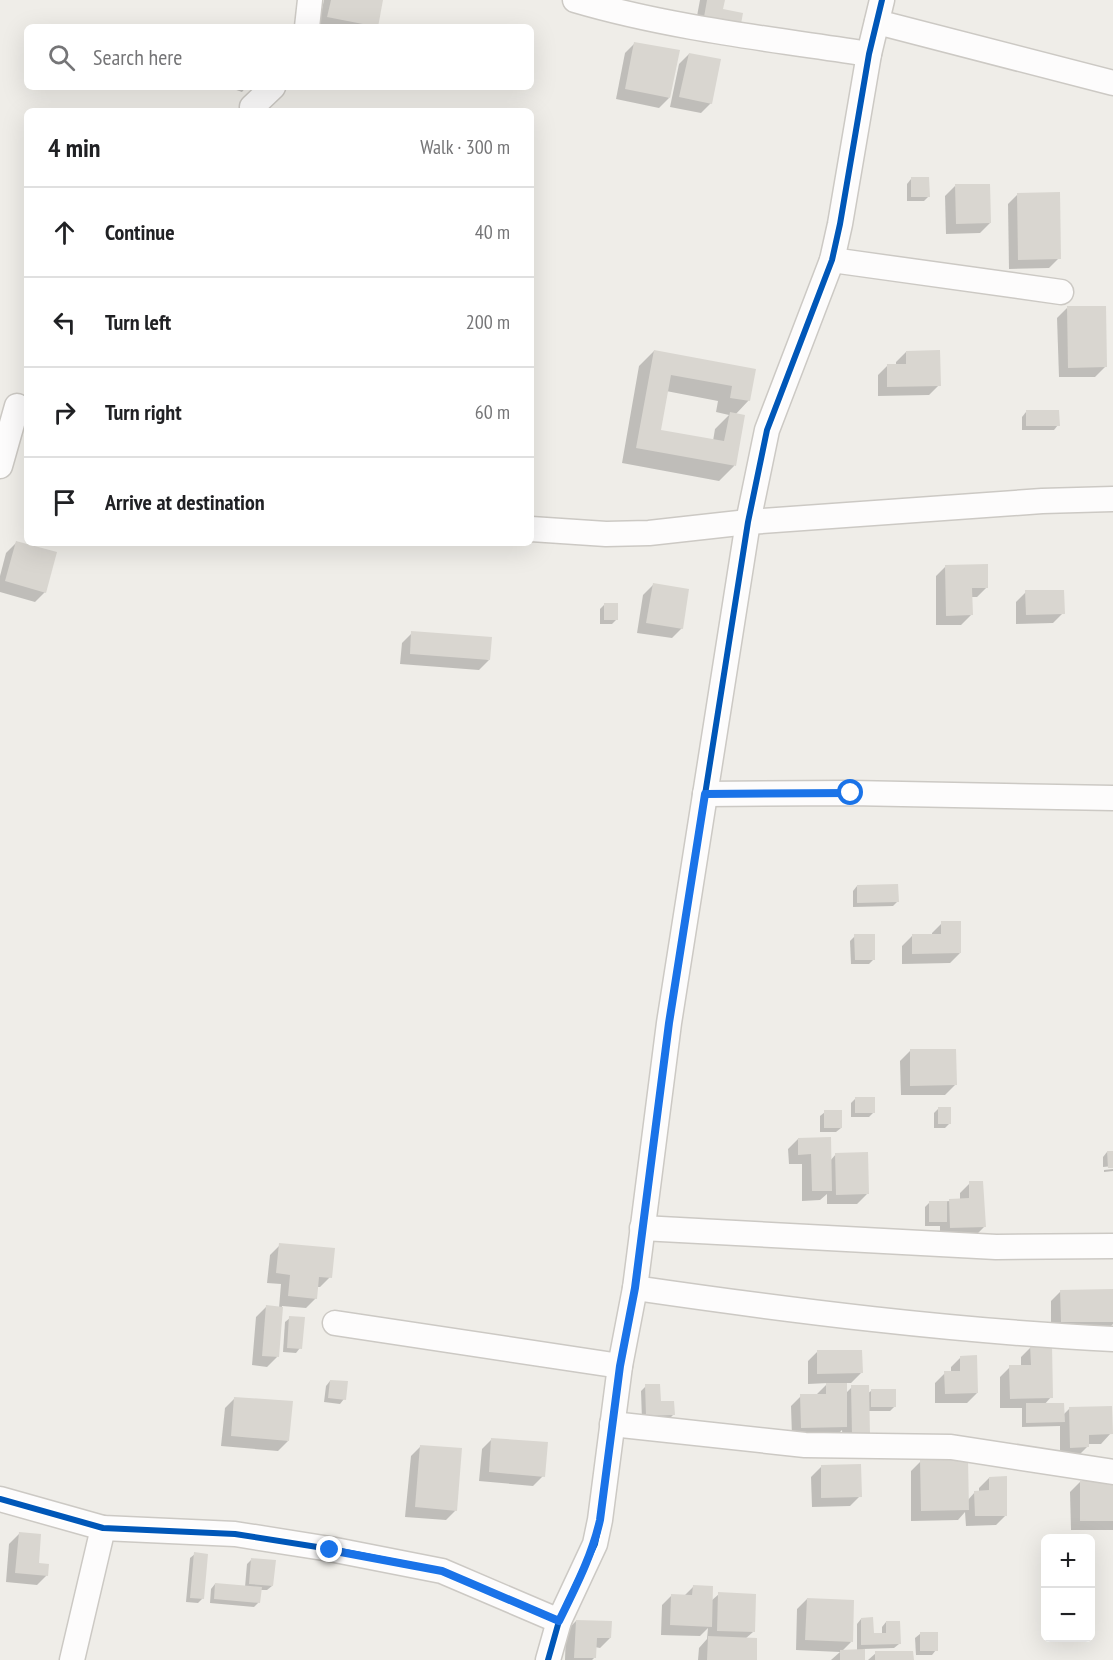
<!DOCTYPE html>
<html lang="en">
<head>
<meta charset="utf-8">
<style>
  body { margin:0; font-family:"PT Sans Narrow",sans-serif; background:#f2f2f2; color:#202124 }
  .controls { position:absolute; right:18px; bottom:18px; display:grid; overflow:hidden; border-radius:9px; box-shadow:0 6px 24px #0002 }
  .controls button { width:54px; height:54px; display:grid; place-items:center; padding:0; border:0; border-bottom:2px solid #e0e0e0; background:#fff; color:#202124; font:30px sans-serif }
  .stop { position:absolute; width:18px; height:18px; margin:-14px; border:4px solid #1a73e8; border-radius:50%; background:#fff }
  .stop.end { background:#1a73e8; border-color:#fff; box-shadow:0 2px 6px #0008 }
  .list { margin:0; padding:0; list-style:none }
  h2 { display:flex; justify-content:space-between; align-items:center; height:78px; margin:0; padding:0 24px; font-size:26px }
  h2 small { font-size:20px; font-weight:400; color:#757577 }
  .list li { display:grid; grid-template-columns:39px 1fr auto; gap:18px; align-items:center; box-sizing:border-box; height:90px; padding:0 24px; border-top:2px solid #e0e0e0 }
  .list b { display:block; font-size:22px; white-space:nowrap }
  .list em { font-size:20px; font-style:normal; color:#757577 }
  .icon { flex:none; width:33px; height:33px; fill:none; stroke:currentColor; stroke-width:2; stroke-linecap:round; stroke-linejoin:round }
  .map { position:relative; flex:none; width:1113px; height:1660px; overflow:hidden }
  .search { position:absolute; background:#fff; box-shadow:0 6px 24px #0002; left:24px; top:24px; width:510px; height:66px; display:flex; align-items:center; gap:15px; box-sizing:border-box; padding:0 21px; border-radius:9px; color:#757577; font-size:22px }
  .panel { position:absolute; background:#fff; box-shadow:0 6px 24px #0002; left:24px; top:108px; width:510px; height:438px; border-radius:9px }
  .map>svg:first-child { display:block }
  .shadow { fill:#0003; fill-rule:evenodd }
  .building { fill:#d9d6d0 }
  .lines { fill:none; stroke-linecap:round; stroke-linejoin:round }
  .street-casing { stroke:#ccc9c4; stroke-width:27 }
  .street { stroke:#fdfcfc; stroke-width:24 }
  .cycleway-casing { stroke:#fff; stroke-width:10 }
  .cycleway { stroke:#0057b8; stroke-width:6 }
  .route { stroke:#1a73e8; stroke-width:8 }
</style>
</head>
<body>
<div class="map">
<svg width="1113" height="1660" viewBox="0 0 1113 1660">
  <rect width="100%" height="100%" fill="#efede8"/>
  <g class="shadow">
    <path d="M324 0H382L376 26 318 27Z"/>
    <path d="M700 0H723L695 27Z"/>
    <path d="M635 43 669 98 659 108 616 99 625 53Z"/>
    <path d="M689 54 711 103 701 113 670 107 679 64Z"/>
    <path d="M228 87H246L242 92Z"/>
    <path d="M911 179 928 197 924 201H907V184Z"/>
    <path d="M955 186 990 223 980 233 946 234 945 196Z"/>
    <path d="M1018 194 1059 258 1049 268 1009 269 1008 204Z"/>
    <path d="M1067 308 1105 367 1095 377H1059L1057 318Z"/>
    <path d="M654 351 755 370 749 400 735 415 744 416 734 466 719 481 622 463 639 366ZM666 391 718 401 716 412 729 415 715 429 713 441 659 431Z"/>
    <path d="M906 352 939 385 929 395 878 396V375L888 365H896V362Z"/>
    <path d="M1026 412 1058 425 1054 430H1022V417Z"/>
    <path d="M16 543 45 592 35 602 0 592V576L6 553Z"/>
    <path d="M946 566 987 587 977 597H971V615L961 625H936V576Z"/>
    <path d="M653 585 682 628 672 638 637 633 643 595Z"/>
    <path d="M1026 592 1063 613 1053 623 1016 624V602Z"/>
    <path d="M604 605 616 620 612 624H600V609Z"/>
    <path d="M412 633 489 660 479 670 400 664 402 643Z"/>
    <path d="M857 886 897 902 893 906 853 907V891Z"/>
    <path d="M942 923 960 953 950 963 902 964V946L912 936 932 935V933Z"/>
    <path d="M855 936 874 959 869 964H851L850 941Z"/>
    <path d="M910 1051 955 1085 945 1095H901L900 1061Z"/>
    <path d="M855 1099 874 1112 869 1117H851V1103Z"/>
    <path d="M938 1109 950 1123 945 1128H934V1113Z"/>
    <path d="M825 1112 841 1128 836 1132H820V1116Z"/>
    <path d="M798 1139 830 1161 836 1154 867 1194 857 1204H827V1194L820 1200 802 1201V1164H789L788 1149Z"/>
    <path d="M1107 1152H1113V1166L1103 1167V1157Z"/>
    <path d="M1113 1169V1171L1104 1172V1170Z"/>
    <path d="M970 1183 984 1227 974 1237 940 1238V1226H925V1207L929 1203 960 1200V1193Z"/>
    <path d="M280 1245 330 1277 320 1287H317L316 1298 306 1308 282 1306 277 1357 267 1367 252 1365 256 1317 266 1307 279 1308 281 1284 267 1283 270 1255Z"/>
    <path d="M1113 1290V1324L1106 1331 1051 1332V1301L1061 1291Z"/>
    <path d="M290 1318 300 1348 296 1353 283 1352 285 1322Z"/>
    <path d="M1031 1347 1051 1397 1044 1405 1063 1415 1070 1408 1111 1433 1101 1444H1087V1447L1077 1457H1060V1426L1022 1427V1408H1000V1377L1010 1367 1021 1366V1357Z"/>
    <path d="M818 1351 861 1373 851 1383H845L846 1393 852 1387 867 1394 871 1391 895 1406 890 1411H868V1434L843 1444 842 1430 836 1436 792 1437 791 1406 801 1396 816 1395 828 1383 808 1384V1361Z"/>
    <path d="M961 1357 977 1393 967 1403H935V1383L945 1373 951 1372V1367Z"/>
    <path d="M330 1381 344 1399 340 1404 324 1402 326 1386Z"/>
    <path d="M646 1386 659 1402 673 1415 669 1419 642 1420 641 1391Z"/>
    <path d="M235 1398 288 1441 278 1451 221 1446 225 1408Z"/>
    <path d="M492 1439 543 1476 533 1486 479 1481 482 1449Z"/>
    <path d="M421 1446 456 1510 446 1520 405 1517 411 1456Z"/>
    <path d="M921 1461 968 1500 975 1492H979V1488L989 1478 1006 1515 996 1525 966 1526 965 1512 958 1520 911 1521V1471Z"/>
    <path d="M821 1467 860 1496 850 1506 812 1507 811 1477Z"/>
    <path d="M1080 1482H1113V1530H1071L1070 1492Z"/>
    <path d="M19 1534 47 1575 37 1585 6 1582 9 1544Z"/>
    <path d="M195 1554 203 1598 198 1603 186 1602 190 1558Z"/>
    <path d="M252 1559 272 1586 267 1590H260L259 1602 254 1607 210 1603 211 1589 215 1584 245 1587 247 1564Z"/>
    <path d="M693 1587 711 1601 719 1594 753 1632 745 1639 755 1660H698L699 1648 707 1639 708 1628 700 1636 661 1635 662 1605 672 1595 684 1596Z"/>
    <path d="M807 1599 851 1642 842 1651H857V1624L861 1619 872 1634H882V1627L886 1622 899 1644 894 1648 863 1649V1660H831L840 1652 796 1650 797 1609Z"/>
    <path d="M576 1621 610 1638 600 1648 595 1647V1657L592 1660H565L566 1631Z"/>
    <path d="M920 1634 936 1650 932 1655H916L915 1638Z"/>
    <path d="M876 1653 912 1660H868Z"/>
  </g>
  <g class="building">
    <path d="M331 0H383L378 27 327 17Z"/>
    <path d="M707 0H725L723 9 743 13 741 24 704 17Z"/>
    <path d="M634 42 680 50 670 98 625 89Z"/>
    <path d="M689 53 721 59 712 104 679 97Z"/>
    <path d="M911 177H929L930 197H911Z"/>
    <path d="M955 184H990L991 223 956 224Z"/>
    <path d="M1060 192 1061 259 1018 260 1017 193Z"/>
    <path d="M1067 306H1106L1107 367 1068 368Z"/>
    <path d="M654 350 756 369 750 401 730 398 732 386 671 375 661 430 724 441 730 412 745 415 736 466 636 448Z"/>
    <path d="M940 350 941 386 887 387V364H906V351Z"/>
    <path d="M1026 410H1059L1060 426H1026Z"/>
    <path d="M16 541 57 552 46 593 5 581Z"/>
    <path d="M988 564V588H972L973 615 946 616 945 565Z"/>
    <path d="M653 583 689 589 683 629 646 623Z"/>
    <path d="M1025 590H1064L1065 614 1026 615Z"/>
    <rect x="604" y="603" width="14" height="17"/>
    <path d="M411 631 492 637 490 660 410 654Z"/>
    <path d="M898 884 899 902 857 903V885Z"/>
    <path d="M941 921H961V953L912 954V934H941Z"/>
    <path d="M854 934H875V960H855Z"/>
    <path d="M910 1049H956L957 1085 910 1086Z"/>
    <rect x="855" y="1097" width="20" height="16"/>
    <rect x="938" y="1107" width="13" height="17"/>
    <rect x="824" y="1110" width="18" height="18"/>
    <path d="M831 1137 832 1191H812L811 1154 798 1155V1138Z"/>
    <path d="M1107 1151H1113V1168H1108Z"/>
    <path d="M868 1152 869 1194 836 1195 835 1153Z"/>
    <path d="M969 1181H983L986 1227 950 1228 949 1199 969 1198Z"/>
    <rect x="929" y="1201" width="18" height="21"/>
    <path d="M279 1243 335 1248 332 1278 319 1277 317 1299 288 1296 290 1275 276 1273Z"/>
    <path d="M1113 1289V1322H1061L1060 1290Z"/>
    <path d="M266 1305 283 1307 279 1357 262 1356Z"/>
    <path d="M289 1316 305 1317 302 1349 287 1348Z"/>
    <path d="M1030 1345H1052L1053 1398 1010 1399 1009 1365H1031Z"/>
    <path d="M817 1350H862L863 1373 817 1374Z"/>
    <path d="M977 1355 978 1393 945 1394 944 1371H960V1356Z"/>
    <path d="M330 1380 348 1381 346 1400 328 1398Z"/>
    <path d="M826 1383H847V1427L801 1428 800 1394H826Z"/>
    <path d="M645 1384H660L661 1401H674L675 1415 646 1416Z"/>
    <path d="M851 1385H869L870 1435H852Z"/>
    <rect x="871" y="1389" width="25" height="18"/>
    <path d="M234 1397 293 1401 289 1441 231 1436Z"/>
    <path d="M1026 1403H1064L1065 1422 1026 1423Z"/>
    <path d="M1112 1406 1113 1434 1089 1435V1447L1070 1448 1069 1407Z"/>
    <path d="M491 1438 548 1442 545 1477 489 1472Z"/>
    <path d="M420 1445 462 1448 457 1511 415 1507Z"/>
    <path d="M968 1459 969 1510 921 1511 920 1460Z"/>
    <path d="M861 1464 862 1497 821 1498V1465Z"/>
    <path d="M1007 1476V1516H975L974 1491 989 1490V1477Z"/>
    <path d="M1113 1480V1521H1080V1481Z"/>
    <path d="M19 1532 41 1534 39 1563 49 1564 48 1576 15 1573Z"/>
    <path d="M194 1552 208 1554 204 1599 190 1598Z"/>
    <path d="M251 1558 276 1560 273 1586 249 1584Z"/>
    <path d="M215 1583 262 1587 260 1603 214 1599Z"/>
    <path d="M693 1585 713 1586 712 1627 670 1625 671 1594 692 1595Z"/>
    <path d="M718 1592 756 1594 755 1632 717 1631Z"/>
    <path d="M807 1598 854 1600 853 1642 805 1640Z"/>
    <path d="M873 1617 874 1633H886V1621H900L901 1644 861 1645V1618Z"/>
    <path d="M576 1620 612 1621 611 1638H597L596 1658H574Z"/>
    <rect x="920" y="1632" width="18" height="19"/>
    <path d="M708 1636 757 1638V1660H707Z"/>
    <path d="M865 1649V1660H840V1650Z"/>
    <path d="M875 1651H913L914 1660H875Z"/>
  </g>
  <g class="lines">
    <defs>
      <g id="street">
        <path d="M575 0C670 28 771 39 869 54"/>
        <path d="M877 22 1113 83"/>
        <path d="M307 27 310 0"/>
        <path d="M252 107 273 87"/>
        <path d="M832 260 1061 292"/>
        <path d="M0 466 17 406"/>
        <path d="M531 529 606 534 649 533 748 522 1042 501 1113 499"/>
        <path d="M705 794 851 793 1113 798"/>
        <path d="M642 1228 996 1247 1113 1246"/>
        <path d="M635 1288C793 1311 953 1331 1113 1339"/>
        <path d="M335 1323 620 1366"/>
        <path d="M612 1424 805 1445 951 1447 1113 1472"/>
        <path d="M0 1499 103 1528 235 1534 330 1549 442 1571 559 1621"/>
        <path d="M72 1660 103 1528"/>
        <path d="M548 1660 559 1621 595 1544 600 1520 620 1366 635 1288 669 1023 748 522 767 430 832 260 840 224 869 54 882 0"/>
      </g>
    </defs>
    <use href="#street" class="street-casing"/>
    <use href="#street" class="street"/>
    <defs>
      <g id="cycleway">
        <path d="M0 1499 103 1528 235 1534 330 1549 442 1571 559 1621"/>
        <path d="M548 1660 559 1621 595 1544 600 1520 620 1366 635 1288 669 1023 748 522 767 430 832 260 840 224 869 54 882 0"/>
      </g>
    </defs>
    <use href="#cycleway" class="cycleway-casing"/>
    <use href="#cycleway" class="cycleway"/>
  </g>
  <g class="lines">
    <path class="route" d="M330 1550 442 1571 559 1621C575 1588 592 1556 600 1520L620 1366 635 1288 669 1023 705 794 851 793"/>
  </g>
</svg>
<div class="controls">
<button>+</button>
<button>−</button>
</div>
<div class="stop" style="left:851px;top:793px"></div>
<div class="stop end" style="left:330px;top:1550px"></div>
<div class="search"><svg class="icon" aria-label="search" viewBox="0 0 24 24"><circle cx="10" cy="10" r="6"/><path d="M15 15l6 6"/></svg>Search here</div>
<section class="panel">
<h2>4 min<small>Walk · 300 m</small></h2>
<ul class="list">
<li><svg class="icon" aria-label="ahead" viewBox="0 0 24 24"><path d="M12 20V5M6 11l6-6 6 6"/></svg><div><b>Continue</b></div><em>40 m</em></li>
<li><svg class="icon" aria-label="left" viewBox="0 0 24 24"><path d="M17 20v-9H6M10 6l-5 5 5 5"/></svg><div><b>Turn left</b></div><em>200 m</em></li>
<li><svg class="icon" aria-label="right" viewBox="0 0 24 24"><path d="M7 20v-9h11M14 6l5 5-5 5"/></svg><div><b>Turn right</b></div><em>60 m</em></li>
<li><svg class="icon" aria-label="arrive" viewBox="0 0 24 24"><path d="M6 21V4h12l-3 4 3 4H6"/></svg><div><b>Arrive at destination</b></div></li>
</ul>
</section>
</div>
</body>
</html>
